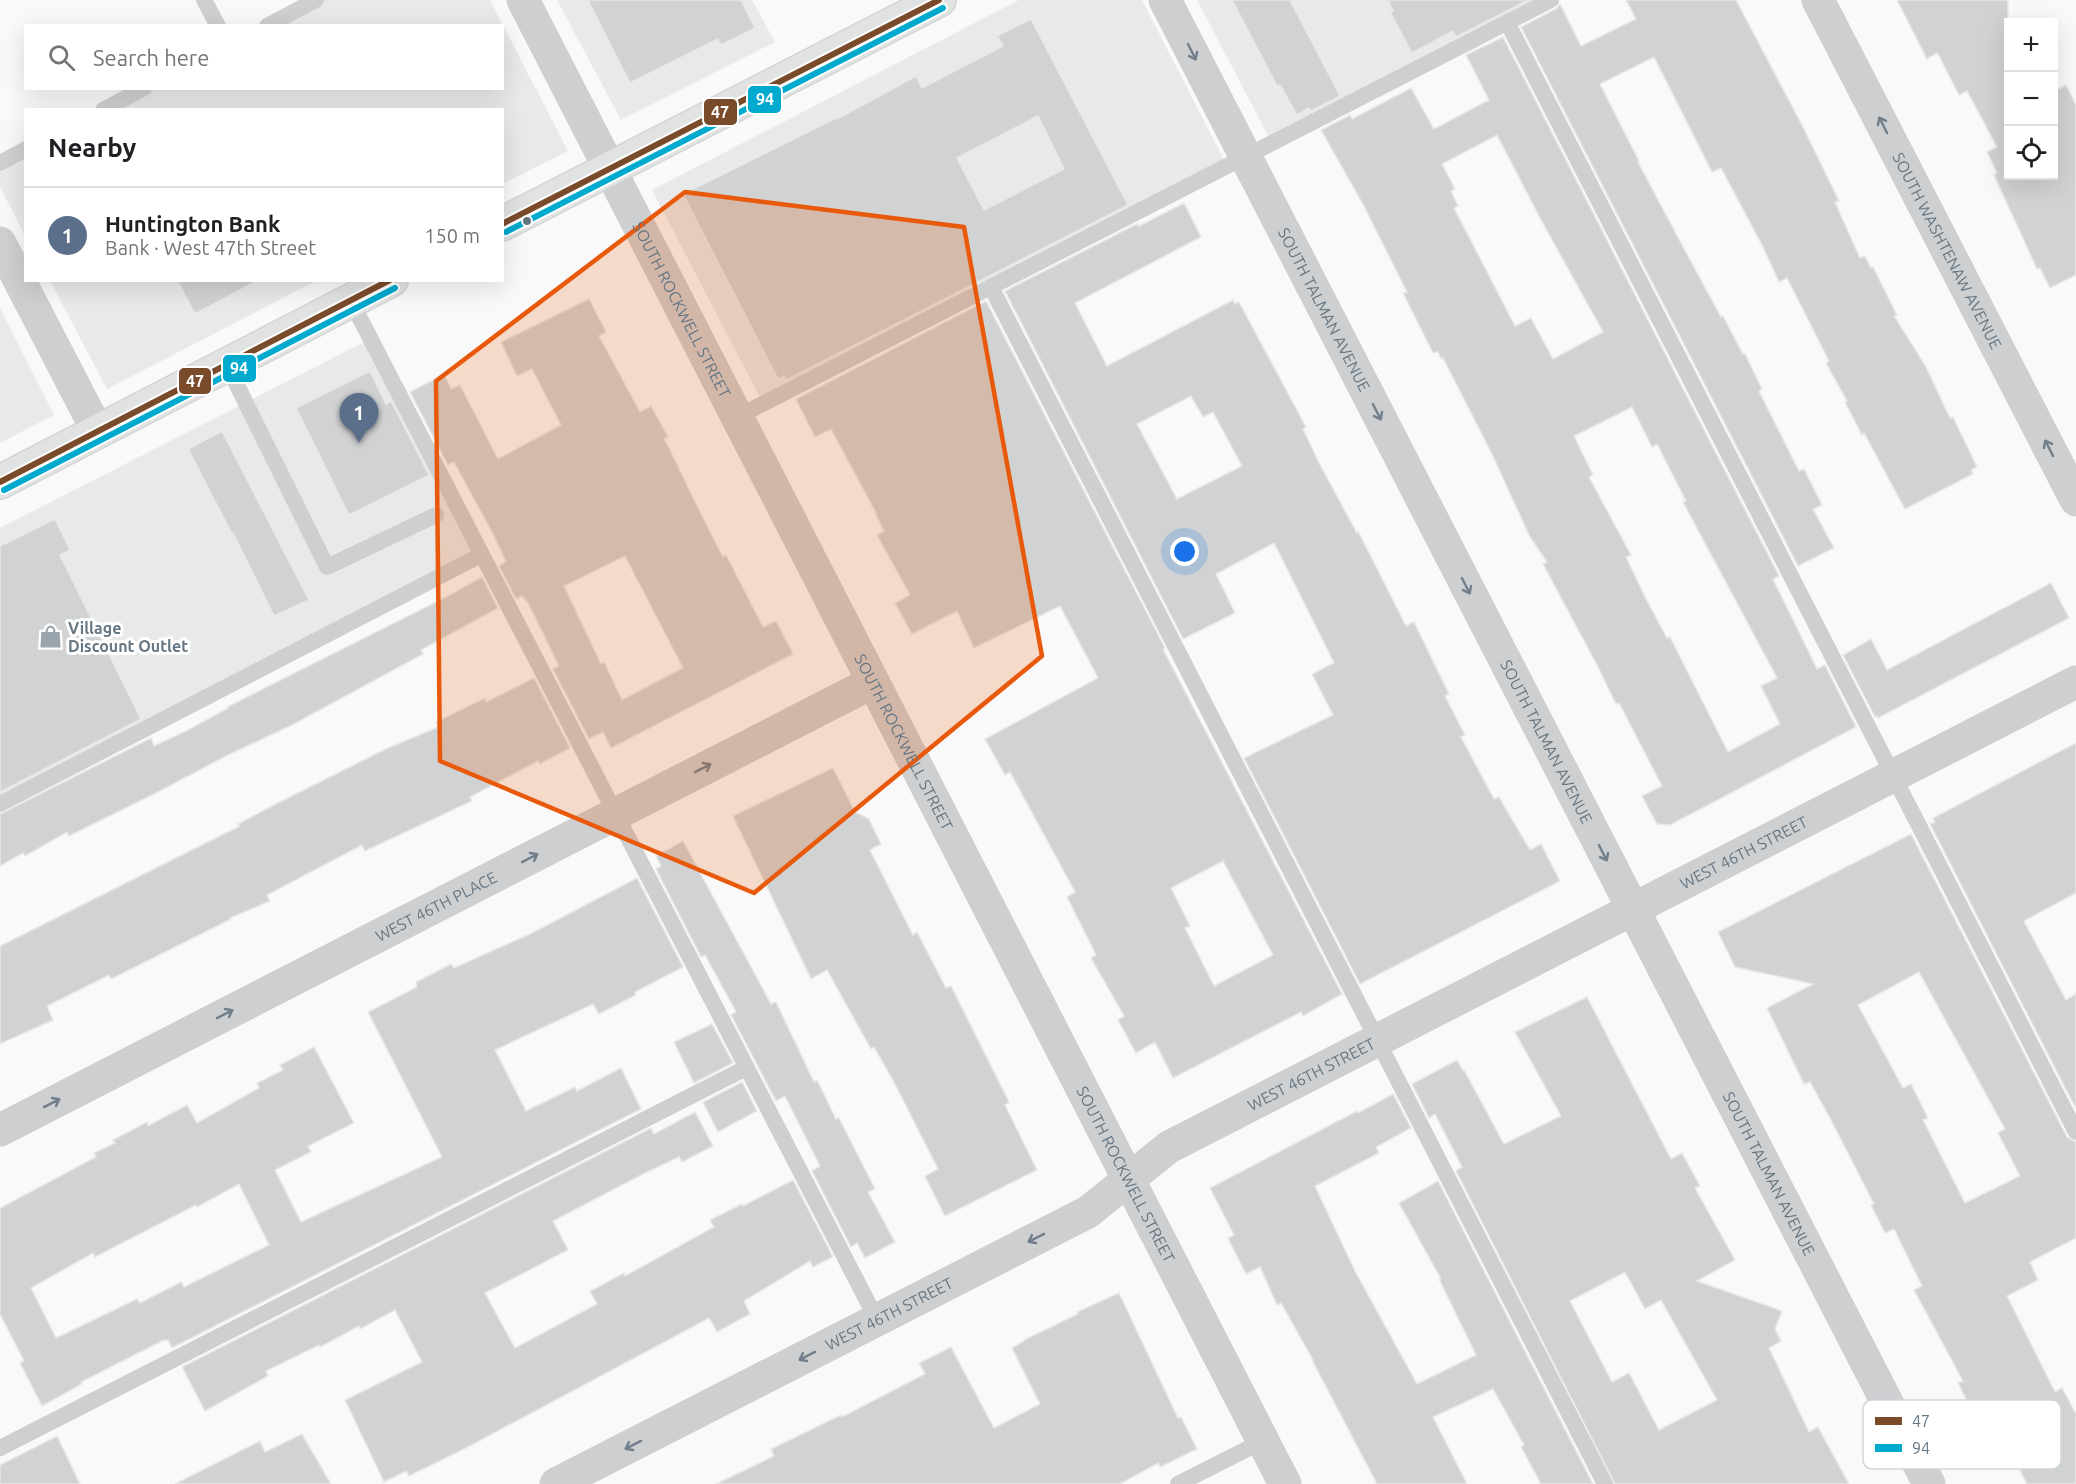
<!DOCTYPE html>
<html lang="en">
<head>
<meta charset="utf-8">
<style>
  body { margin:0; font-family:Ubuntu,sans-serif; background:#f6f6f6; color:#202124 }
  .controls { position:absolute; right:18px; top:18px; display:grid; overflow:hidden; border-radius:0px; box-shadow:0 6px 24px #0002 }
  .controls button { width:54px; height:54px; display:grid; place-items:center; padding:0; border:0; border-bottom:2px solid #e0e0e0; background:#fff; color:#202124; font:30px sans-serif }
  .you { position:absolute; left:1185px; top:552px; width:21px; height:21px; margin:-15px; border:4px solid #fff; border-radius:50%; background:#1a73e8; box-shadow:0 0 0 9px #1a73e833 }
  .badge { display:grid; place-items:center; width:39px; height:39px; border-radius:50%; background:#565c61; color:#fff; font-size:20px; font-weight:700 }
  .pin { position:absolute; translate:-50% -50px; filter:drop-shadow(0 2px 3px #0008) }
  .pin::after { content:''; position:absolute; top:32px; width:21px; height:18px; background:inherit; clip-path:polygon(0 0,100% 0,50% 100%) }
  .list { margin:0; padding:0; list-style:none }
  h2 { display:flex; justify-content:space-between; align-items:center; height:78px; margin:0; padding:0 24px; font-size:26px }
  h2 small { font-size:20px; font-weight:400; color:#757577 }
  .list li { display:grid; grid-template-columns:39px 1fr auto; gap:18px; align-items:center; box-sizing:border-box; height:96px; padding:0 24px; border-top:2px solid #e0e0e0 }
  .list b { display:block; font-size:22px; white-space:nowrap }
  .list p { margin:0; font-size:20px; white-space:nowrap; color:#757577 }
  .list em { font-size:20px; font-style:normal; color:#757577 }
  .icon { flex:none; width:33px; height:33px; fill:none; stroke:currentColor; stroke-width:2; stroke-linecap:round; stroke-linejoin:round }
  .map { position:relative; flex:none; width:2076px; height:1484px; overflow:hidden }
  .search { position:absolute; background:#fff; box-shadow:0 6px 24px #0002; left:24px; top:24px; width:480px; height:66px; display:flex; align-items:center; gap:15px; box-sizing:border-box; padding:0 21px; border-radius:0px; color:#757577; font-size:22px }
  .panel { position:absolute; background:#fff; box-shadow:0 6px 24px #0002; left:24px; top:108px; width:480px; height:174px; border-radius:0px }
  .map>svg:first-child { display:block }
  .built { fill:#e8e9e9 }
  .building { fill:#d0d2d3; stroke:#e8e8e8; stroke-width:1.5; fill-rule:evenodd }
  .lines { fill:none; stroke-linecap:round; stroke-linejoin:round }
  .secondary-casing { stroke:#d5d6d7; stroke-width:36 }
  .service { stroke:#cecfd0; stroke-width:16 }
  .minor { stroke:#cecfd0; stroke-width:33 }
  .secondary { stroke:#e1e2e2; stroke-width:33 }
  .bus-1-casing { stroke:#fff; stroke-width:10 }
  .bus-2-casing { stroke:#fff; stroke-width:10 }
  .bus-1 { stroke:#7a4b2a; stroke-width:6 }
  .bus-2 { stroke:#00a9ce; stroke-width:6 }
  .oneway { stroke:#707f8b }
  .marked { fill:#e8590c; fill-opacity:0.2; stroke:#e8590c; stroke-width:4.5; stroke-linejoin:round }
  .bus-dot { fill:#657683; stroke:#fff; stroke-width:2 }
  .labels { text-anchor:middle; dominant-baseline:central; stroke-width:6; stroke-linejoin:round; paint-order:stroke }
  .street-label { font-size:16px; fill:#657683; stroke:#fff }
  .poi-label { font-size:16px; font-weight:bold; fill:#657683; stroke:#fff; text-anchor:start }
  .key { fill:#fff; stroke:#d1d6da; stroke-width:1.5 }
  .key-label { font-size:16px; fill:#657683 }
  .line-badge { stroke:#fff; stroke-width:2 }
  .badge-label { font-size:16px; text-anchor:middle; font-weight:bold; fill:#fff }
</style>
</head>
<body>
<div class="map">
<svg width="2076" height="1484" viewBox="0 0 2076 1484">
  <rect width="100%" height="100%" fill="#f9f9f9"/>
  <g class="built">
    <path d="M316 0H490L568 151 503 184 502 110H103L144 89 502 88V26L266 25Z"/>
    <path d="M557 0H752L775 42 621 120Z"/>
    <path d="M1019 0H1142L1227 166 763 403 652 190Z"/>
    <path d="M1197 0H1551L1272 143Z"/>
    <path d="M25 150V235L0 187V163Z"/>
    <path d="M50 281H316L107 389Z"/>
    <path d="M0 308 54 415 0 443Z"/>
    <path d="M370 339 481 555 0 804V528Z"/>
  </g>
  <g class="building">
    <path d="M588 0H741L755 28 721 45 718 39 630 83Z"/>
    <path d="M1232 0H1290L1340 96 1311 111 1309 108 1297 115 1280 85 1277 86Z"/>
    <path d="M1388 0H1528L1456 37 1453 31 1412 53 1390 12 1393 11Z"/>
    <path d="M1626 0H1736L1802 125 1839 201 1835 202 1860 258 1865 256 1871 268 1873 267 1897 315 1894 316 1925 365 1950 418 1953 417 1977 467 1971 470 1973 474 1905 509 1864 433 1862 435 1845 402 1847 401 1826 363 1829 361 1787 278 1779 282 1763 247 1721 168 1712 172 1654 57 1600 84 1639 161 1638 162 1681 243 1721 317 1723 316 1743 354H1745L1762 389 1759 391 1799 471 1804 469 1822 505 1813 509 1834 548 1798 566 1521 27 1556 9 1560 4 1581 46 1636 19Z"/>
    <path d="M1897 0H2008V176H2054V91L2066 85 2076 105V275L2050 288 2040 268 2037 269 1994 175 1997 173 1987 152 1997 147 1967 91 1959 95 1939 56 1937 53 1927 59Z"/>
    <path d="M1031 19 1128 205 786 380 784 376 778 379 683 194 838 117 839 118 916 76 922 88 1003 46 997 36ZM1038 116 1064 169 984 210 957 158Z"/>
    <path d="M1503 37 1779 576 1773 579 1817 669 1825 665 1856 727 1670 825 1657 824 1642 796 1662 786 1619 703 1616 704 1598 667 1543 564 1547 562 1530 537 1491 452 1443 358 1441 359 1438 352 1433 353 1403 293 1407 292 1364 206 1321 130 1350 115 1352 119 1411 88 1434 129 1489 100 1466 55ZM1497 135 1540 218 1603 332 1553 359 1531 318 1515 326 1454 208 1458 206 1451 191 1455 189 1442 164ZM1632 407 1652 447 1657 444 1686 501 1683 502 1777 678 1761 686 1780 724 1728 752 1670 637 1667 638 1646 599 1626 557 1631 555 1589 477 1593 475 1574 436Z"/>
    <path d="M1184 203 1201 237 1075 303 1107 366 1233 300 1235 304 1239 302 1306 427 1303 429 1319 463 1357 533 1358 531 1406 626 1414 622 1449 694 1445 696 1465 735 1461 737 1494 799 1499 797 1530 850 1541 844 1560 881 1360 984 1244 758 1333 715 1312 674 1334 663 1274 543 1216 574 1235 613 1183 639 1005 291 1137 224 1139 226ZM1191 396 1203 417 1213 412 1242 466 1177 499 1137 424Z"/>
    <path d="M177 280H259L195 314Z"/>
    <path d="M589 299 606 332 599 336 640 412 651 406 668 437 664 438 704 520 723 557 726 555 763 627 776 621 793 654 611 748 603 732 589 739 553 669 559 666 528 603 522 596 516 599 499 566 506 561 491 530 454 462 448 465 410 392 444 374 451 389 460 385 498 459 561 425 532 369 517 376 501 342ZM625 556 683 668 622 700 604 662 601 664 564 586Z"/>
    <path d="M986 301 1165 648 1163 649 1342 994 1303 1016 1301 1012 1173 1078 1155 1042 1136 1053 1118 1020 1124 1016 1091 958 1096 955 1067 897 1075 892 1010 772 1005 775 985 739 1098 678 1060 606 974 648 957 611 912 634 895 603 910 595 877 535 884 531 875 513H876L831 429 815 437 796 399ZM1223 861 1273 955 1214 986 1185 928 1190 926 1171 888Z"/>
    <path d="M370 371 386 404 391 401 429 475 349 515 296 408Z"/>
    <path d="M222 431 309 600 274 616 233 533 232 534 188 449Z"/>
    <path d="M55 519 70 550 60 555 141 719 0 792V546Z"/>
    <path d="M482 577 498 608 421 650 423 654 294 724 224 757 160 791 69 836 67 832 25 856 23 853 0 866V814L151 738 154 746 186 731 228 708 227 707 444 598Z"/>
    <path d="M2051 583 2069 618 1878 718 1877 716 1875 717 1843 655 1871 639 1887 670Z"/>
    <path d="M534 678 570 748 540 764 538 761 470 797 472 801 365 851 362 845 267 895 270 901 230 918 231 919 111 979 109 975 47 1006 53 1020 0 1044V946L240 826 238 824 270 807 388 748 439 727 436 722 485 698 486 702Z"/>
    <path d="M2076 743V893L2024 921 2066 1000 2076 994V1109L1930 824 1935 822 1933 818Z"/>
    <path d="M833 768 855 812 869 819 881 844 870 850 913 935 917 932 946 988 951 986 1009 1102 1005 1105 1037 1170 945 1216 925 1176 938 1169 894 1082 874 1047 871 1049 827 970 811 979 733 816Z"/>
    <path d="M1911 834 2067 1137 2076 1142V1238L2030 1262 2038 1280 2007 1296 2055 1392 2062 1388 2076 1414V1484H2027L1990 1410 1975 1417 1958 1383 1963 1381 1914 1290 1922 1286 1894 1229 1885 1233 1871 1205 1874 1204 1831 1120 1810 1082 1804 1084 1767 1008 1813 984 1735 967 1718 932ZM1919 972 2005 1129 1998 1133 2020 1176 1965 1203 1923 1120 1928 1118 1911 1084 1903 1088 1858 1005Z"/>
    <path d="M683 841 771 1004 776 1002 814 1082 817 1080 836 1119 839 1118 875 1189 868 1192 895 1242 865 1258 857 1243 851 1247 812 1171 820 1166 785 1096 776 1101 731 1015 736 1012 705 955 701 957 656 869 661 866 656 856Z"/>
    <path d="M637 878 683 967 635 992 636 995 599 1014 593 1004 495 1050 526 1111 575 1087 577 1091 621 1068 641 1109 172 1348 168 1340 165 1341 164 1340 81 1382 82 1384 42 1406 20 1363 24 1361 0 1314V1208L96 1157 94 1153 115 1143 113 1140 147 1122 148 1126 187 1105 197 1123 259 1088 257 1083 283 1070 280 1065 314 1047 354 1123 308 1146 311 1152 275 1170 301 1222 442 1157 368 1012 417 987 416 982 451 964 454 968 532 933ZM239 1184 269 1245 184 1287 181 1282 140 1303 137 1299 56 1338 31 1288 93 1253 95 1257 196 1205 197 1207Z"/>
    <path d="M1587 997 1671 1159 1682 1153 1700 1186 1695 1188 1735 1260 1697 1281 1782 1311 1775 1329 1781 1341 1769 1348 1809 1432 1818 1427 1849 1484H1615L1456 1171 1462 1167 1435 1114 1429 1118 1412 1084 1457 1060 1463 1071 1464 1070 1504 1144 1561 1116 1515 1032ZM1625 1272 1645 1309 1661 1300 1717 1400 1659 1430 1629 1373 1612 1382 1570 1301Z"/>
    <path d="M712 1024 733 1063 694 1083 674 1042Z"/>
    <path d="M742 1082 757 1111 718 1132 703 1102Z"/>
    <path d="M1393 1094 1411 1128 1376 1147 1379 1153 1315 1186 1355 1271 1417 1384 1476 1355 1439 1279H1441L1399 1203 1438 1181 1593 1484H1541L1521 1447 1524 1445 1493 1389 1433 1417 1467 1484H1377L1312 1360H1313L1281 1303 1277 1305 1260 1267 1246 1274 1228 1238 1234 1235 1210 1188 1357 1111 1358 1113Z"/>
    <path d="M695 1112 713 1146 682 1162 679 1157 645 1173 553 1221 568 1250 485 1293 515 1348 597 1304 590 1291 624 1273 625 1276 714 1227 710 1220 742 1204 743 1206 793 1180 833 1257 813 1267 810 1261 744 1301 750 1314 717 1332 709 1318 466 1448 409 1476 406 1471 384 1482 345 1400 422 1362 395 1310 360 1329 359 1326 320 1347 319 1345 266 1371 268 1376 205 1411 182 1367 651 1128 654 1134Z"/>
    <path d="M1119 1293 1178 1418 1181 1417 1197 1449 1160 1467 1158 1463 1120 1484H716L774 1456 771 1449 841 1415 842 1417 925 1374 919 1363 951 1347 994 1428 1040 1404 1012 1348 1024 1341V1340L1078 1314 1077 1312Z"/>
    <path d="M302 1434 331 1484H175L260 1441 265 1452Z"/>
    <path d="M57 1436 80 1484H0V1465Z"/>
  </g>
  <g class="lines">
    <defs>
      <g id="secondary">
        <path d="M502 224 939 0"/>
        <path d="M0 482 391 280"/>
      </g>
    </defs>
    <use href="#secondary" class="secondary-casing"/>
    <g class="service">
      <path d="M204 0 218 26"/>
      <path d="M1507 22 2076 1132"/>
      <path d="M267 26 316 0"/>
      <path d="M103 110 144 88"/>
      <path d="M0 163 26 149"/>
      <path d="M991 287 1605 1484"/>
      <path d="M351 301 877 1320"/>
      <path d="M227 365 327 567 436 515"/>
      <path d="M737 417 1551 0"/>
      <path d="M0 804 481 555"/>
      <path d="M0 1448 746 1068"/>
      <path d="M1178 1484 1263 1441"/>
    </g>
    <g class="minor">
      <path id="s1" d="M523 0 1285 1484"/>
      <path id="s2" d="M1165 0 1929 1484"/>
      <path id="s3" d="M1818 0 2076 500"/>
      <path d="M0 243 98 432"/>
      <path id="s4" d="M0 1130 873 682"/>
      <path id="s5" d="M556 1484 1088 1212 1169 1147 2076 682"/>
    </g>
    <use href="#secondary" class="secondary"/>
    <defs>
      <g id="bus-1">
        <path d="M502 224 939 0"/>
        <path d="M0 482 390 280"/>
      </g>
      <g id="bus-2">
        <path d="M506 232 943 8"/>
        <path d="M4 490 395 288"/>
      </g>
    </defs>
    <use href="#bus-1" class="bus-1-casing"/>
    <use href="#bus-2" class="bus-2-casing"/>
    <use href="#bus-1" class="bus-1"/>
    <use href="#bus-2" class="bus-2"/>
  </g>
  <defs><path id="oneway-shaft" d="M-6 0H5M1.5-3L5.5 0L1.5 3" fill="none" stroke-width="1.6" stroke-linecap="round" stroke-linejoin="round" transform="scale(1.5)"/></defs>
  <g class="oneway">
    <use href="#oneway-shaft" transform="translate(1192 52) rotate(63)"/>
    <use href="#oneway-shaft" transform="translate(1883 125) rotate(-117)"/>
    <use href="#oneway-shaft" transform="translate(1377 412) rotate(63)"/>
    <use href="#oneway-shaft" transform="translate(2049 448) rotate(-117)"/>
    <use href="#oneway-shaft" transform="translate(1466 586) rotate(63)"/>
    <use href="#oneway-shaft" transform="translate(703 768) rotate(-27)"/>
    <use href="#oneway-shaft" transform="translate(1603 853) rotate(63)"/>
    <use href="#oneway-shaft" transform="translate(530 858) rotate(-27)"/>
    <use href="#oneway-shaft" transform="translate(225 1014) rotate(-27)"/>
    <use href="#oneway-shaft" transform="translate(52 1103) rotate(-27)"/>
    <use href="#oneway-shaft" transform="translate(1036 1238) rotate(153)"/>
    <use href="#oneway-shaft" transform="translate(807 1356) rotate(153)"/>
    <use href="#oneway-shaft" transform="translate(633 1445) rotate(153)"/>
  </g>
  <path class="marked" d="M685 192 964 227 1042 656 754 893 440 761 436 381Z"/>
  <defs>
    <symbol id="shop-bare" viewBox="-9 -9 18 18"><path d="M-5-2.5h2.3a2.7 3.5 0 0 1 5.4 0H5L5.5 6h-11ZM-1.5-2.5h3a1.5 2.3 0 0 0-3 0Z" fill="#99a4ac" stroke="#fff" stroke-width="2.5" paint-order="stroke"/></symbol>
  </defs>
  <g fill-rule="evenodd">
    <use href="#shop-bare" x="34" y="620" width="33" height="33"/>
  </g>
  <circle class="bus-dot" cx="527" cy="221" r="5"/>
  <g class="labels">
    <g class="street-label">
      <text stroke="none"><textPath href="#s3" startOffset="282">SOUTH WASHTENAW AVENUE</textPath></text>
      <text stroke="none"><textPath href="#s1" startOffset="348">SOUTH ROCKWELL STREET</textPath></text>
      <text stroke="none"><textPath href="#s2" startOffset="348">SOUTH TALMAN AVENUE</textPath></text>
      <text stroke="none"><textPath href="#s1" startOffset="834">SOUTH ROCKWELL STREET</textPath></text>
      <text stroke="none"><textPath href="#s2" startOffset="834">SOUTH TALMAN AVENUE</textPath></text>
      <text stroke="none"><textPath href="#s5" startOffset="1347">WEST 46TH STREET</textPath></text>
      <text stroke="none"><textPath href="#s4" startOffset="490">WEST 46TH PLACE</textPath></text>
      <text stroke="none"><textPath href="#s5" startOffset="861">WEST 46TH STREET</textPath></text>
      <text stroke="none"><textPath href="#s1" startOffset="1320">SOUTH ROCKWELL STREET</textPath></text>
      <text stroke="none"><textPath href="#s2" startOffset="1320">SOUTH TALMAN AVENUE</textPath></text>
      <text stroke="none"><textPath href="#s5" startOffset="374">WEST 46TH STREET</textPath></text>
    </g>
    <g class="poi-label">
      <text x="68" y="628">Village<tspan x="68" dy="18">Discount Outlet</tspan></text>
    </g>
  </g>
  <rect x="1863" y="1400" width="198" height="69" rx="9" class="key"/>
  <rect x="1875" y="1417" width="27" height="8" fill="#7a4b2a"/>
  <rect x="1875" y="1444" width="27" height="8" fill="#00a9ce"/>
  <g class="key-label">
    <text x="1912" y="1427">47</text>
    <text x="1912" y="1454">94</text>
  </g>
  <g class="line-badge">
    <rect x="747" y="85" width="35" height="29" rx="6" fill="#00a9ce"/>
    <rect x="703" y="98" width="35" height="28" rx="6" fill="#7a4b2a"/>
    <rect x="222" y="354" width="35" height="29" rx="6" fill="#00a9ce"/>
    <rect x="178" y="367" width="34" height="28" rx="6" fill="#7a4b2a"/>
  </g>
  <g class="badge-label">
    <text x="765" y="105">94</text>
    <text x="720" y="118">47</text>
    <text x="239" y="374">94</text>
    <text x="195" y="387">47</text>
  </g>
</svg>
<div class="controls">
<button>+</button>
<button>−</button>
<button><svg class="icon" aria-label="locate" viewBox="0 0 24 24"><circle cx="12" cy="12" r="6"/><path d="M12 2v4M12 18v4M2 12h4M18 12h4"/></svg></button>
</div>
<div class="you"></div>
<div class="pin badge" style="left:359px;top:443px;background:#5c6f8a">1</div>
<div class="search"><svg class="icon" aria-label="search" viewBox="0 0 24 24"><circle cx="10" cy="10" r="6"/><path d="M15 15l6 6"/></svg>Search here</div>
<section class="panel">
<h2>Nearby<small></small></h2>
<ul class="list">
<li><span class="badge" style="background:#5c6f8a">1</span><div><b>Huntington Bank</b><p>Bank · West 47th Street</p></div><em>150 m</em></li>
</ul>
</section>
</div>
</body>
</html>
